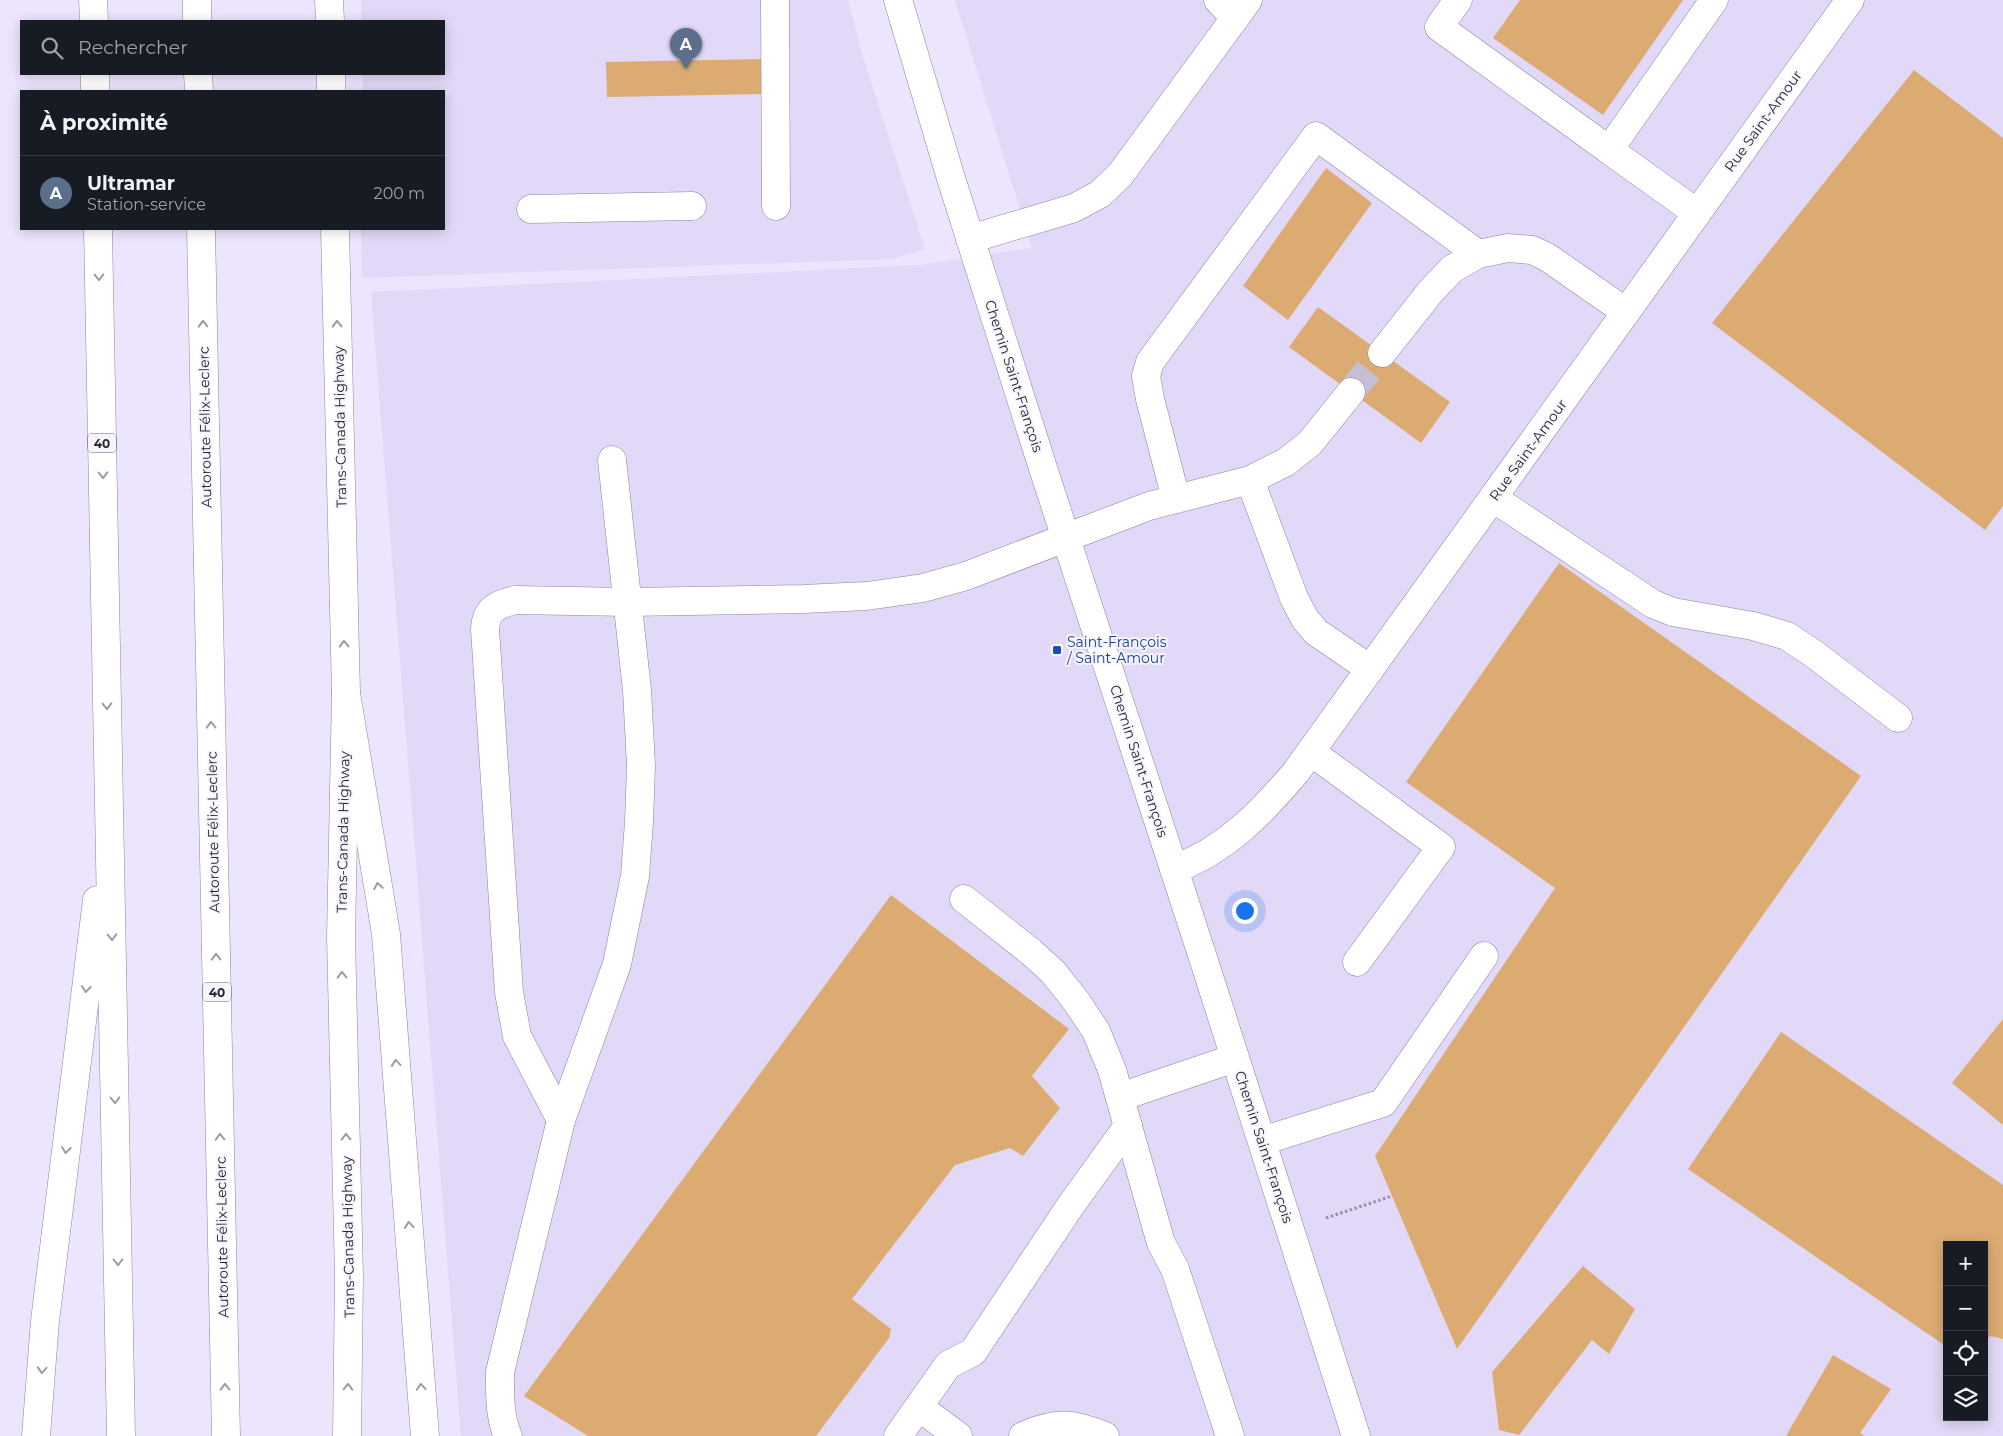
<!DOCTYPE html>
<html lang="fr">
<head>
<meta charset="utf-8">
<style>
  body { margin:0; font-family:Montserrat,sans-serif; background:#242831; color:#f1f3f6 }
  .controls { position:absolute; right:15px; bottom:15px; display:grid; overflow:hidden; border-radius:0px; box-shadow:0 2px 12px #0003 }
  .controls button { width:45px; height:45px; display:grid; place-items:center; padding:0; border:0; border-bottom:1px solid #363941; background:#171b24; color:#f1f3f6; font:25px sans-serif }
  .you { position:absolute; left:1244px; top:910px; width:18px; height:18px; margin:-12px; border:4px solid #fff; border-radius:50%; background:#1a73e8; box-shadow:0 0 0 8px #1a73e833 }
  .badge { display:grid; place-items:center; width:32px; height:32px; border-radius:50%; background:#b45309; color:#fff; font-size:16px; font-weight:700 }
  .pin { position:absolute; translate:-50% -41px; filter:drop-shadow(0 1px 2px #0008) }
  .pin::after { content:''; position:absolute; top:26px; width:18px; height:15px; background:inherit; clip-path:polygon(0 0,100% 0,50% 100%) }
  .list { margin:0; padding:0; list-style:none }
  h2 { display:flex; justify-content:space-between; align-items:center; height:65px; margin:0; padding:0 20px; font-size:21px }
  h2 small { font-size:16px; font-weight:400; color:#9ea1a6 }
  .list li { display:grid; grid-template-columns:32px 1fr auto; gap:15px; align-items:center; box-sizing:border-box; height:75px; padding:0 20px; border-top:1px solid #363941 }
  .list b { display:block; font-size:19px; white-space:nowrap }
  .list p { margin:0; font-size:16px; white-space:nowrap; color:#9ea1a6 }
  .list em { font-size:16px; font-style:normal; color:#9ea1a6 }
  .icon { flex:none; width:28px; height:28px; fill:none; stroke:currentColor; stroke-width:2; stroke-linecap:round; stroke-linejoin:round }
  .map { position:relative; flex:none; width:2003px; height:1436px; overflow:hidden }
  .search { position:absolute; background:#171b24; box-shadow:0 2px 12px #0003; left:20px; top:20px; width:425px; height:55px; display:flex; align-items:center; gap:12px; box-sizing:border-box; padding:0 18px; border-radius:0px; color:#9ea1a6; font-size:19px }
  .panel { position:absolute; background:#171b24; box-shadow:0 2px 12px #0003; left:20px; top:90px; width:425px; height:140px; border-radius:0px }
  .map>svg:first-child { display:block }
  .built { fill:#e2d8f7; fill-rule:evenodd }
  .building { fill:#dcab72 }
  .lines { fill:none; stroke-linecap:round; stroke-linejoin:round }
  .minor-tunnel { stroke:#c5bed5; stroke-width:28; stroke-dasharray:28 14; stroke-linecap:butt }
  .minor-casing { stroke:#8c83a0; stroke-width:29 }
  .major-casing { stroke:#8c83a0; stroke-width:29 }
  .highway-casing { stroke:#8c83a0; stroke-width:29 }
  .path { stroke:#9690a4; stroke-width:3; stroke-dasharray:2.5 2.5; stroke-linecap:butt }
  .minor { stroke:#fff; stroke-width:28 }
  .major { stroke:#fff; stroke-width:28 }
  .highway { stroke:#fff; stroke-width:28 }
  .oneway { stroke:#9e9ca1 }
  .transit-dot { fill:#1a4fb4; stroke:#f7f5fc; stroke-width:2 }
  .labels { text-anchor:middle; dominant-baseline:central; stroke-width:4; stroke-linejoin:round; paint-order:stroke }
  .shield { fill:#f7f5fc; stroke:#65626c; stroke-width:1 }
  .shield-label { font-size:12px; font-weight:bold; fill:#27232f }
  .street-label { font-size:14px; fill:#27232f; stroke:#f7f5fc }
  .transit-label { font-size:14px; fill:#164399; stroke:#f7f5fc; text-anchor:start }
</style>
</head>
<body>
<div class="map">
<svg width="2003" height="1436" viewBox="0 0 2003 1436">
  <rect width="100%" height="100%" fill="#ede5fe"/>
  <g class="built">
    <path d="M361 0H848L861 51 925 249 893 259 362 278 361 229H444V91H363V74H444V21H362Z"/>
    <path d="M955 0H2003V1436H461L371 292 919 265 1032 248ZM1947 1245H1984V1417H1947Z"/>
  </g>
  <g class="building">
    <path d="M1520 0H1683L1603 115 1493 38Z"/>
    <path d="M766 59 767 94 607 97 606 62Z"/>
    <path d="M1914 70 2003 138V506L1985 530 1712 323Z"/>
    <path d="M1326 168 1372 203 1288 320 1243 286Z"/>
    <path d="M1318 307 1450 402 1421 443 1289 347Z"/>
    <path d="M1559 563 1861 776 1457 1349 1375 1156 1555 888 1406 782Z"/>
    <path d="M891 895 1069 1029 1032 1076 1060 1108 1023 1156 1010 1148 955 1165 852 1299 891 1329 889 1338 816 1436H588L524 1396Z"/>
    <path d="M2003 1019V1125L1952 1083Z"/>
    <path d="M1781 1032 2003 1185V1339L1990 1336 1984 1343V1245H1947V1347L1688 1169Z"/>
    <path d="M1583 1266 1635 1309 1609 1354 1592 1340 1519 1435 1499 1430 1492 1372Z"/>
    <path d="M1833 1355 1891 1389 1860 1433 1865 1436H1786Z"/>
  </g>
  <g class="lines">
    <path class="minor-tunnel" d="M1351 392 1382 353"/>
    <defs>
      <g id="minor">
        <path d="M775 0 776 206"/>
        <path d="M898 0 950 175 1042 465 1205 964 1356 1436"/>
        <path d="M1458 0 1439 27 1609 150"/>
        <path d="M1235 18 1248 0"/>
        <path d="M531 209 692 206"/>
        <path d="M1697 213 1609 150 1714 0"/>
        <path d="M970 239 1074 208 1100 194 1120 175 1235 18 1218 0"/>
        <path d="M1382 353 1431 291 1452 269 1478 254 1508 248 1532 250 1547 257 1626 312"/>
        <path d="M1250 480 1294 598 1305 619 1316 632 1370 669"/>
        <path d="M1493 498 1653 604 1673 612 1753 626 1787 636 1814 654 1898 718"/>
        <path d="M1176 499 1150 399 1146 376 1150 362 1316 136 1478 254"/>
        <path d="M1311 752 1441 847 1357 962"/>
        <path d="M1174 869C1225 851 1262 812 1296 772L1850 0"/>
        <path d="M964 899 1031 952 1053 972 1076 1001 1096 1031 1112 1070 1161 1243 1175 1269 1230 1436"/>
        <path d="M1120 1097 1235 1058"/>
        <path d="M561 1120 517 1036 509 992 485 629C486 609 498 604 515 600L628 602 803 599 867 596 923 588 966 576 1149 506 1250 480 1286 462 1310 443 1351 392"/>
        <path d="M1262 1141 1383 1103 1484 956"/>
        <path d="M919 1407 958 1436"/>
        <path d="M508 1436C499 1416 500 1394 500 1372L561 1120 617 964 635 876 639 822 641 766 637 690 612 460"/>
        <path d="M898 1436 948 1365 973 1352 1071 1205 1128 1126"/>
        <path d="M1023 1436C1056 1421 1072 1423 1105 1436"/>
      </g>
      <g id="major">
        <path d="M329 0 330 21"/>
        <path d="M331 74V91"/>
        <path d="M335 229 346 693 341 937 349 1276 347 1436"/>
      </g>
      <g id="highway">
        <path d="M93 0 94 21"/>
        <path d="M197 0V21"/>
        <path d="M95 74V91"/>
        <path d="M198 74 199 91"/>
        <path d="M98 229 121 1436"/>
        <path d="M201 229 226 1436"/>
        <path d="M346 693 386 934 425 1436"/>
        <path d="M36 1436 45 1321 97 900"/>
      </g>
    </defs>
    <use href="#minor" class="minor-casing"/>
    <use href="#major" class="major-casing"/>
    <use href="#highway" class="highway-casing"/>
    <path class="path" d="M1326 1218 1392 1196"/>
    <use href="#minor" class="minor"/>
    <use href="#major" class="major"/>
    <use href="#highway" class="highway"/>
  </g>
  <defs><path id="oneway-chevron" d="M-2-3.5L2.5 0L-2 3.5" fill="none" stroke-width="1.6" stroke-linecap="round" stroke-linejoin="round" transform="scale(1.25)"/></defs>
  <g class="oneway">
    <use href="#oneway-chevron" transform="translate(99 277) rotate(89)"/>
    <use href="#oneway-chevron" transform="translate(203 324) rotate(-91)"/>
    <use href="#oneway-chevron" transform="translate(337 324) rotate(-91)"/>
    <use href="#oneway-chevron" transform="translate(103 475) rotate(89)"/>
    <use href="#oneway-chevron" transform="translate(344 644) rotate(-91)"/>
    <use href="#oneway-chevron" transform="translate(107 706) rotate(89)"/>
    <use href="#oneway-chevron" transform="translate(211 725) rotate(-91)"/>
    <use href="#oneway-chevron" transform="translate(378 886) rotate(-99)"/>
    <use href="#oneway-chevron" transform="translate(112 937) rotate(89)"/>
    <use href="#oneway-chevron" transform="translate(216 957) rotate(-91)"/>
    <use href="#oneway-chevron" transform="translate(342 975) rotate(-91)"/>
    <use href="#oneway-chevron" transform="translate(86 989) rotate(97)"/>
    <use href="#oneway-chevron" transform="translate(396 1063) rotate(-95)"/>
    <use href="#oneway-chevron" transform="translate(115 1100) rotate(89)"/>
    <use href="#oneway-chevron" transform="translate(220 1137) rotate(-91)"/>
    <use href="#oneway-chevron" transform="translate(346 1137) rotate(-91)"/>
    <use href="#oneway-chevron" transform="translate(66 1150) rotate(97)"/>
    <use href="#oneway-chevron" transform="translate(409 1225) rotate(-95)"/>
    <use href="#oneway-chevron" transform="translate(118 1262) rotate(89)"/>
    <use href="#oneway-chevron" transform="translate(42 1370) rotate(94)"/>
    <use href="#oneway-chevron" transform="translate(225 1387) rotate(-91)"/>
    <use href="#oneway-chevron" transform="translate(348 1387) rotate(-89)"/>
    <use href="#oneway-chevron" transform="translate(421 1387) rotate(-94)"/>
  </g>
  <rect class="transit-dot" x="1052" y="645" width="10" height="10" rx="2.5"/>
  <g class="labels">
    <g class="shield">
      <rect x="88" y="433.5" width="28" height="19" rx="4"/>
      <rect x="203" y="982.5" width="28" height="19" rx="4"/>
    </g>
    <g class="shield-label">
      <text x="102" y="443">40</text>
      <text x="217" y="992">40</text>
    </g>
    <g class="street-label">
      <text transform="translate(1763 121) rotate(-54)">Rue Saint-Amour</text>
      <text transform="translate(1014 376) rotate(72)">Chemin Saint-François</text>
      <text transform="translate(205 427) rotate(-91)">Autoroute Félix-Leclerc</text>
      <text transform="translate(340 427) rotate(-91)">Trans-Canada Highway</text>
      <text transform="translate(1528 450) rotate(-54)">Rue Saint-Amour</text>
      <text transform="translate(1139 761) rotate(72)">Chemin Saint-François</text>
      <text transform="translate(213 832) rotate(-91)">Autoroute Félix-Leclerc</text>
      <text transform="translate(343 832) rotate(-89)">Trans-Canada Highway</text>
      <text transform="translate(1264 1147) rotate(72)">Chemin Saint-François</text>
      <text transform="translate(222 1237) rotate(-91)">Autoroute Félix-Leclerc</text>
      <text transform="translate(348 1237) rotate(-91)">Trans-Canada Highway</text>
    </g>
    <g class="transit-label">
      <text x="1067" y="642">Saint-François<tspan x="1067" dy="16">/ Saint-Amour</tspan></text>
    </g>
  </g>
</svg>
<div class="controls">
<button>+</button>
<button>−</button>
<button><svg class="icon" aria-label="locate" viewBox="0 0 24 24"><circle cx="12" cy="12" r="6"/><path d="M12 2v4M12 18v4M2 12h4M18 12h4"/></svg></button>
<button><svg class="icon" aria-label="layers" viewBox="0 0 24 24"><path d="M12 4l9 5-9 5-9-5zM3 14l9 5 9-5"/></svg></button>
</div>
<div class="you"></div>
<div class="pin badge" style="left:686px;top:69px;background:#5c6f8a">A</div>
<div class="search"><svg class="icon" aria-label="search" viewBox="0 0 24 24"><circle cx="10" cy="10" r="6"/><path d="M15 15l6 6"/></svg>Rechercher</div>
<section class="panel">
<h2>À proximité<small></small></h2>
<ul class="list">
<li><span class="badge" style="background:#5c6f8a">A</span><div><b>Ultramar</b><p>Station-service</p></div><em>200 m</em></li>
</ul>
</section>
</div>
</body>
</html>
